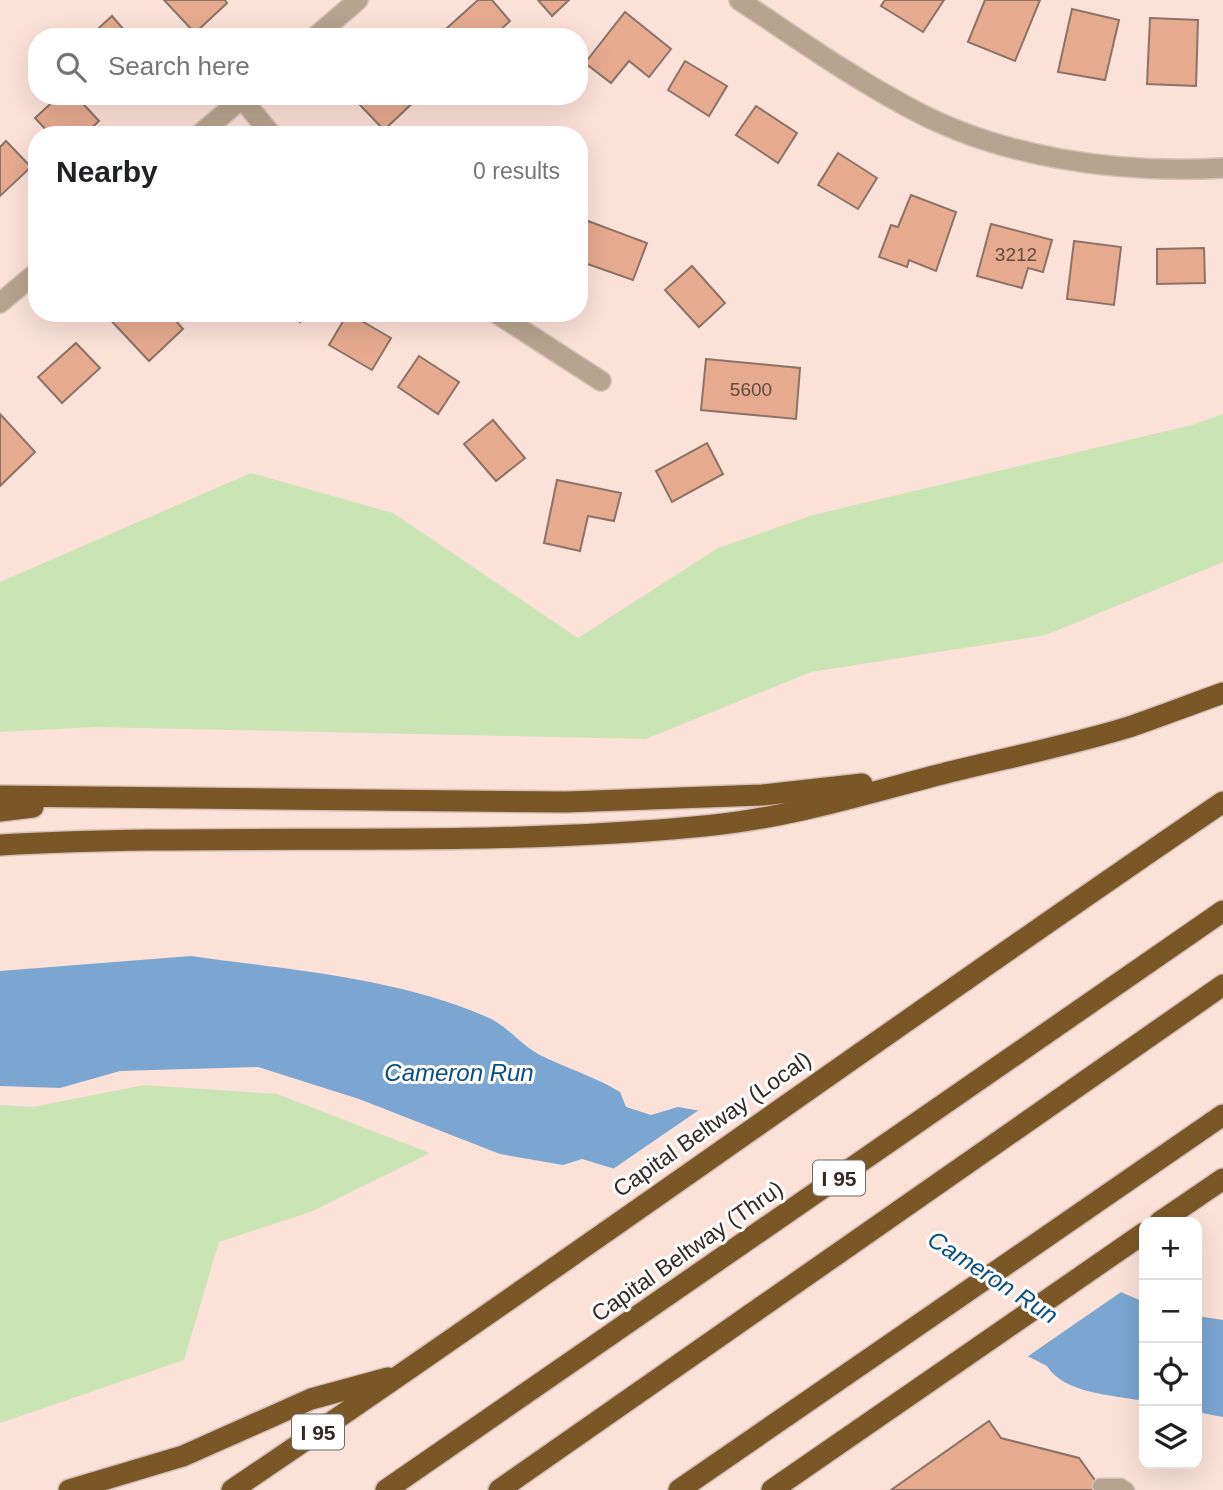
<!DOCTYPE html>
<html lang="en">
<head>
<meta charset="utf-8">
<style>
  body { margin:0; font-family:Arial,sans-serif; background:#f2f2f2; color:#202124 }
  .controls { position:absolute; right:21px; bottom:21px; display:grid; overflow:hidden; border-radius:14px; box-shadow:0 7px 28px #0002 }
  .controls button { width:63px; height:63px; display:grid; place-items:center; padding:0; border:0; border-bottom:2px solid #e0e0e0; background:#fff; color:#202124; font:35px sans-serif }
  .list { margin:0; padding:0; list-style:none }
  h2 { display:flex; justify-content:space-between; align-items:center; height:91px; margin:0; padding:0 28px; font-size:30px }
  h2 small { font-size:23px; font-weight:400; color:#757577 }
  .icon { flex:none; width:38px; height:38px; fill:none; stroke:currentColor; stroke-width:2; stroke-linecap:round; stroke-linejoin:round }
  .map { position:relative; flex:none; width:1223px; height:1490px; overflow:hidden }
  .search { position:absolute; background:#fff; box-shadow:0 7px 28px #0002; left:28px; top:28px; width:560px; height:77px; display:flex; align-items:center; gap:18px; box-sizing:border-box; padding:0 24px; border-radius:28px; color:#757577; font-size:26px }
  .panel { position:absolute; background:#fff; box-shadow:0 7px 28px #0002; left:28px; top:126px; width:560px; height:196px; border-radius:28px }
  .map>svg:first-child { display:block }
  .green { fill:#cbe4b3 }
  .water { fill:#7aa6d1 }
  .pier { fill:#fbe1d8 }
  .building { fill:#e6ab8f; stroke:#8d7265; stroke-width:2 }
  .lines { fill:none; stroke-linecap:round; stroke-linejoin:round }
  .service-casing { stroke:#d7c0b8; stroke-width:17 }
  .minor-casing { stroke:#d7c0b8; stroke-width:22 }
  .tertiary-casing { stroke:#d7c0b8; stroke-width:22 }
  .motorway-casing { stroke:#d7c0b8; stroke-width:24 }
  .service { stroke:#b6a48f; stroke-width:14 }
  .minor { stroke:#b6a48f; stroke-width:19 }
  .tertiary { stroke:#b6a48f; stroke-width:19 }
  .motorway { stroke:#7b5627; stroke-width:21 }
  .labels { text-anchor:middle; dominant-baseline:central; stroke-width:6; stroke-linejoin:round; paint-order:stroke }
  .number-label { font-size:19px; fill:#614a40 }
  .shield { fill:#fff; stroke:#726966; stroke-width:2 }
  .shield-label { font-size:21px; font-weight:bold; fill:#352925 }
  .street-label { font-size:23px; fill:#352925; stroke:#fff }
  .water-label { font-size:24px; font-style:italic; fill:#074e84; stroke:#fff }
</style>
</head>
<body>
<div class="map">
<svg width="1223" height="1490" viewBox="0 0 1223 1490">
  <rect width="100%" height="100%" fill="#fbe1d8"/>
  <g class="green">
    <path d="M1223 414V562L1046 635 811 672 646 739 95 727 0 732V582L251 473 393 513 578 638 718 548 813 515 1192 425Z"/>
    <path d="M144 1085 277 1094 430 1153 313 1211 219 1242 184 1360 0 1423V1105L33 1107Z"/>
  </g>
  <g class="water">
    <path d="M191 956C289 970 394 977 487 1017 506 1025 520 1044 538 1054 565 1068 594 1076 620 1092L626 1107 651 1115 678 1107 835 1135 1051 1262 1144 1302V1401C1114 1395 1064 1394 1047 1366L964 1324 891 1237 730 1204 582 1159 563 1165 500 1154 359 1099 258 1067 120 1071 60 1088 0 1086V971Z"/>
    <path d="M1197 1316 1223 1320V1417L1197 1412Z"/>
  </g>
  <path class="pier" d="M702 1108 836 1132 900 1156 950 1179 1053 1259 1124 1290 1024 1359 962 1327 904 1263 889 1240 729 1207 610 1171Z"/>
  <g class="building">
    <path d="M164 0H225L227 3 195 33Z"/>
    <path d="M478 0H492L510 21 493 37H437Z"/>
    <path d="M538 0H569L552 16Z"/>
    <path d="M885 0H944L923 32 881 6Z"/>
    <path d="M985 0H1040L1015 61 968 42Z"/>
    <path d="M1072 9 1119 20 1105 80 1058 72Z"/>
    <path d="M625 12 671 49 649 77 629 61 611 83 585 63Z"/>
    <path d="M112 16 130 37H89Z"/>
    <path d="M1150 18 1198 20 1196 86 1147 84Z"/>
    <path d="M685 61 727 86 709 116 668 90Z"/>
    <path d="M59 96H76L99 121 84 135H51L35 118Z"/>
    <path d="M364 96H420L384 130 358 103Z"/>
    <path d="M756 106 797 133 778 163 736 135Z"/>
    <path d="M6 141 31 167 0 196V147Z"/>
    <path d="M838 153 877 178 858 209 818 185Z"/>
    <path d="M911 195 956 212 936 271 909 260 907 267 879 257 891 225 898 227Z"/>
    <path d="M588 221 647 243 633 280 579 261V244Z"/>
    <path d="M991 224 1052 240 1043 272 1028 268 1022 288 977 276Z"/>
    <path d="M1074 241 1121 247 1114 305 1067 299Z"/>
    <path d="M1204 248 1205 283 1157 284V249Z"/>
    <path d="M692 266 725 303 699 327 665 290Z"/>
    <path d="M104 313H169L183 329 149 361Z"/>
    <path d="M288 313H307L300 322Z"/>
    <path d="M348 313 391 338 372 370 329 345Z"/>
    <path d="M76 343 100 368 62 403 38 377Z"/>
    <path d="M419 356 459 382 438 414 398 387Z"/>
    <path d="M706 359 800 368 796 419 701 410Z"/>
    <path d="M0 414 35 452 0 486Z"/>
    <path d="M493 420 525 458 496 481 464 444Z"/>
    <path d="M707 443 723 474 672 502 656 471Z"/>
    <path d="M557 480 621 493 614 521 588 516 580 551 544 543Z"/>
    <path d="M989 1421 1001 1438 1079 1458 1102 1490H891Z"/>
  </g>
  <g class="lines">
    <defs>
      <path id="service" d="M1100 1486H1121L1127 1490"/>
      <g id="minor">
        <path d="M739 0C794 36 848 75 906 106 999 158 1118 174 1223 168"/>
        <path d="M242 99 272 135"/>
        <path d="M496 313 601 381"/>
      </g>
      <g id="tertiary">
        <path d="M315 37 358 0"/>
        <path d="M199 135 245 96"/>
        <path d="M0 303 37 272"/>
      </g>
      <g id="motorway">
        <path d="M0 796 566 802 762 795 862 784"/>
        <path d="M0 811 33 807"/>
        <path d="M0 845C235 832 470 849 704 826 781 819 855 797 930 777 996 760 1064 747 1129 727 1161 716 1192 704 1223 693"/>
        <path d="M1160 1222 1223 1179"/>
        <path d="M69 1490 183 1456 311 1399 388 1378"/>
        <path d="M232 1490C565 1265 891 1028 1223 802"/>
        <path d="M386 1490 1223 911"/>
        <path d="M499 1490 1223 985"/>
        <path d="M679 1490 1223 1115"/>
        <path d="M772 1490 1144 1233"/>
      </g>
    </defs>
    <use href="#service" class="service-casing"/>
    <use href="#minor" class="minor-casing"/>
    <use href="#tertiary" class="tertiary-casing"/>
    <use href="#motorway" class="motorway-casing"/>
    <use href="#service" class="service"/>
    <use href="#minor" class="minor"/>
    <use href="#tertiary" class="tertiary"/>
    <use href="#motorway" class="motorway"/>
  </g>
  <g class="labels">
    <g class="number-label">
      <text x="1016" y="254">3212</text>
      <text x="751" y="389">5600</text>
    </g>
    <g class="shield">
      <rect x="813" y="1160.5" width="52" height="35" rx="5"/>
      <rect x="292" y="1414.5" width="52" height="35" rx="5"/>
    </g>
    <g class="shield-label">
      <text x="839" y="1178">I 95</text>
      <text x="318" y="1432">I 95</text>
    </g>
    <g class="street-label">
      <text transform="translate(712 1124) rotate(-35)">Capital Beltway (Local)</text>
      <text transform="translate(687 1251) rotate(-35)">Capital Beltway (Thru)</text>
    </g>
    <g class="water-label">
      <text x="459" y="1072">Cameron Run</text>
      <text transform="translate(993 1277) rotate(33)">Cameron Run</text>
    </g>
  </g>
</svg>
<div class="controls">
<button>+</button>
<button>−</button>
<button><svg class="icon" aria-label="locate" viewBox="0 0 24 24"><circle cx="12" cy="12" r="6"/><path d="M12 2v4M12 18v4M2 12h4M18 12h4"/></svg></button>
<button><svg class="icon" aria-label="layers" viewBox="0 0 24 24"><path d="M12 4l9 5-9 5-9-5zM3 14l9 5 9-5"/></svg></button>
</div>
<div class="search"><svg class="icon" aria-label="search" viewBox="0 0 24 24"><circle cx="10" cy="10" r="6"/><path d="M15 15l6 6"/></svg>Search here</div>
<section class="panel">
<h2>Nearby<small>0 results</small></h2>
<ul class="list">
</ul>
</section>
</div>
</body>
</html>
